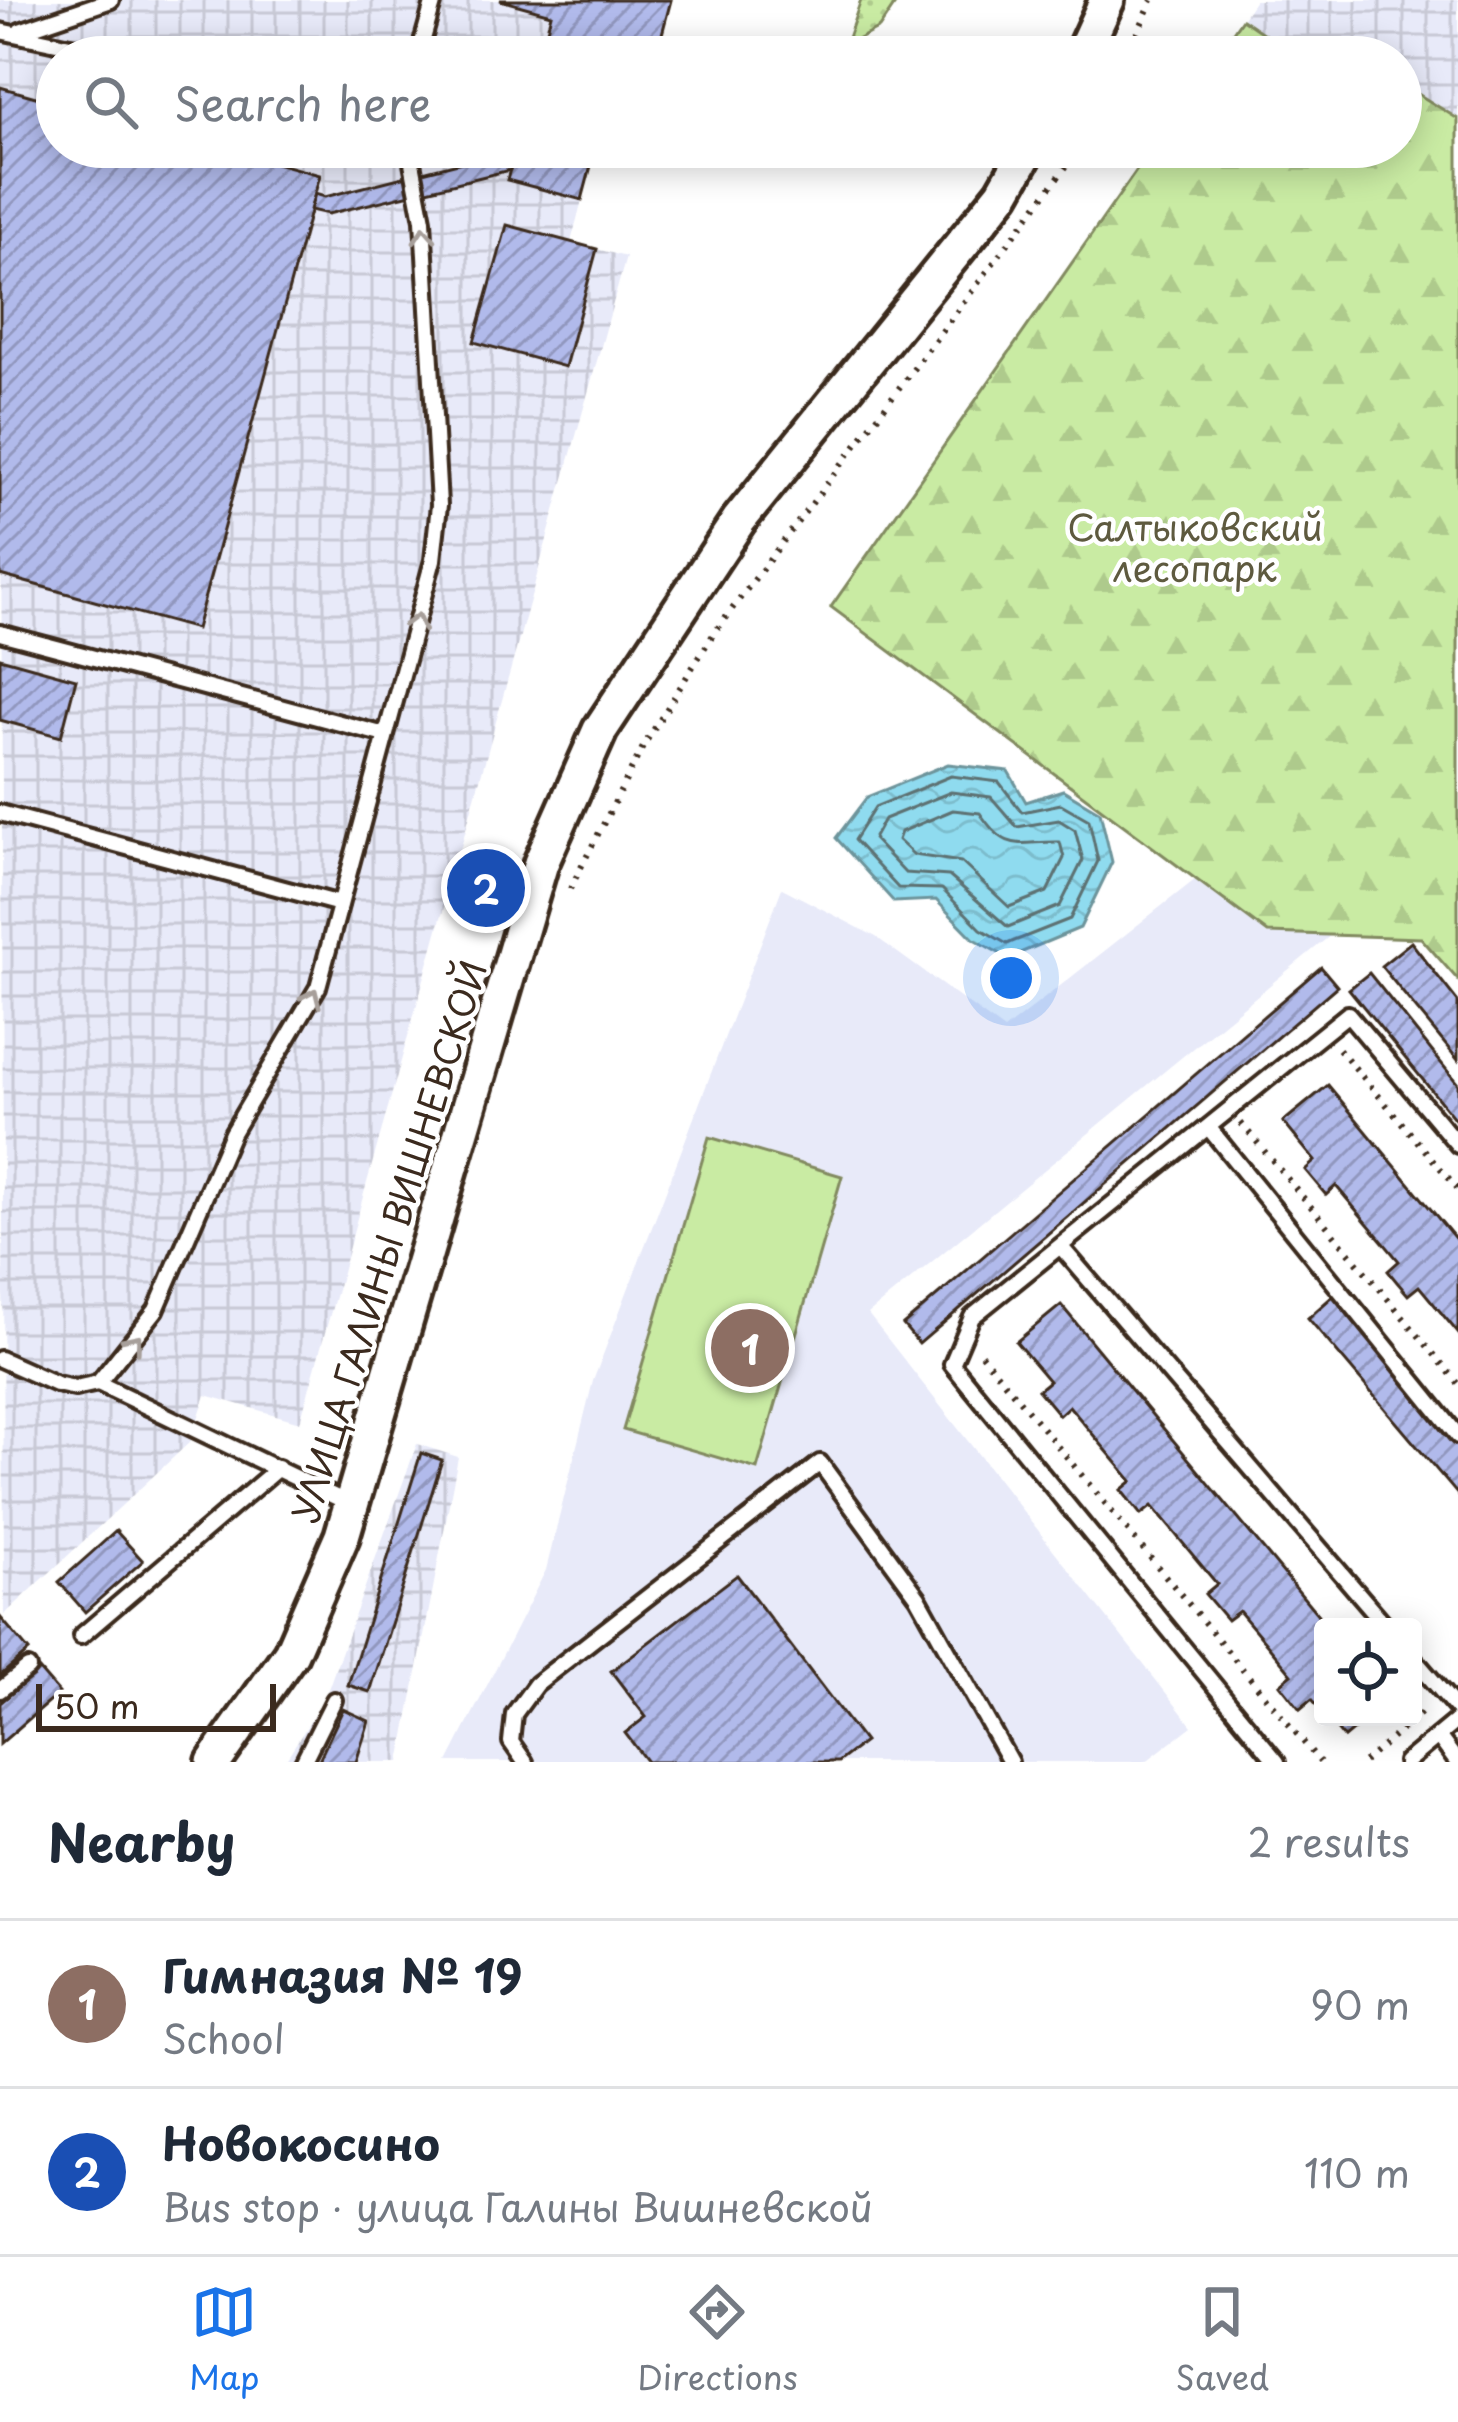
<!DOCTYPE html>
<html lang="en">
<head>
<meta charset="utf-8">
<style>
  body { margin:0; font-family:"Playpen Sans",sans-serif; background:#f2f2f3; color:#1f2937 }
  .controls { position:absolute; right:36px; bottom:36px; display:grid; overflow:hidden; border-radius:12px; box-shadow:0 6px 30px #0003 }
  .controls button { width:108px; height:108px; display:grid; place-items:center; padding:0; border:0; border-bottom:3px solid #e0e1e3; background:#fff; color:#1f2937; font:60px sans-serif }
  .scale { position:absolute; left:36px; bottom:30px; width:240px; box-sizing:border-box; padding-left:12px; border:6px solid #3b2a1e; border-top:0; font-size:33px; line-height:42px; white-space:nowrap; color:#3b2a1e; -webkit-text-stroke:9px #fff; paint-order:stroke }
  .you { position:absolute; left:1011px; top:978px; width:42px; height:42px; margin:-30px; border:9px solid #fff; border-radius:50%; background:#1a73e8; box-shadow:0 0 0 18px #1a73e833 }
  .badge { display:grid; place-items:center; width:78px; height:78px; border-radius:50%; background:#1a73e8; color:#fff; font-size:39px; font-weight:700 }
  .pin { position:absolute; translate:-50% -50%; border:6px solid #fff; box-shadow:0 3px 12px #0006 }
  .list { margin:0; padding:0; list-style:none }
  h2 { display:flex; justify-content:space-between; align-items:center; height:156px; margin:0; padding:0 48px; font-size:51px }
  h2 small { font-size:39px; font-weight:400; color:#747a83 }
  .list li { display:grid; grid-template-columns:78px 1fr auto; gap:36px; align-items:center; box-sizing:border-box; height:168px; padding:0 48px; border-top:3px solid #e0e1e3 }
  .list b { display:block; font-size:45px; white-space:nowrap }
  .list p { margin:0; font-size:39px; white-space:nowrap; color:#747a83 }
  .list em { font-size:39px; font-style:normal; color:#747a83 }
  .icon { flex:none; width:66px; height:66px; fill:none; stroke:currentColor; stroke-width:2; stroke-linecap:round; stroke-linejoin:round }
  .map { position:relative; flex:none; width:1458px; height:1762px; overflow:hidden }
  .search { position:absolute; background:#fff; box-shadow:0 6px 30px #0003; left:36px; right:36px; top:36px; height:132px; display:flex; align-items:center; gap:30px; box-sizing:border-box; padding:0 42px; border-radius:66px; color:#747a83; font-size:45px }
  .sheet { height:492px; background:#fff }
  nav { display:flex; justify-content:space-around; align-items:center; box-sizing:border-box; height:168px; border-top:3px solid #e0e1e3; background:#fff; font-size:33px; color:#747a83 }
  nav a { display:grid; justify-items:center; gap:6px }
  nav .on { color:#1a73e8 }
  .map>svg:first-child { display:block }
  .built { fill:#e8eaf9 }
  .industrial { fill:url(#industrial-grid) }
  .grass { fill:url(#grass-dots); stroke:#828a60; stroke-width:3 }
  .forest { fill:url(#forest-firs); stroke:#828a60; stroke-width:3 }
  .garden { fill:#c9eba3; stroke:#828a60; stroke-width:3 }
  .water { fill:url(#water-waves); stroke:#6d949b; stroke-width:3 }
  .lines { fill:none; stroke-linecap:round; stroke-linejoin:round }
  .shore { stroke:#5d7172; stroke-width:3 }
  .building { fill:url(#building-hatch); stroke:#3b2a1e; stroke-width:3 }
  .service-casing { stroke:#3b2a1e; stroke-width:22 }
  .tertiary-casing { stroke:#3b2a1e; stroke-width:42 }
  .path { stroke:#3b2a1e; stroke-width:6; stroke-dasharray:3 9; stroke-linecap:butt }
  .service { stroke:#fff; stroke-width:14 }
  .tertiary { stroke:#fff; stroke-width:33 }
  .oneway { stroke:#a79f9a }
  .labels { text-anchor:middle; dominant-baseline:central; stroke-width:9; stroke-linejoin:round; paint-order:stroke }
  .park-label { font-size:36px; fill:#5e5a3f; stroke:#fff }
  .street-label { font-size:36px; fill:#3b2a1e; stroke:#fff }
</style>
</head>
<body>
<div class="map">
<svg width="1458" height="1762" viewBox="0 0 1458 1762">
  <defs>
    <pattern id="industrial-grid" width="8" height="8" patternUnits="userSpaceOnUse" patternTransform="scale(3)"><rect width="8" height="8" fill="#e8eaf9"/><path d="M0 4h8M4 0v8" fill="none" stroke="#c8c9d5"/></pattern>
    <pattern id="grass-dots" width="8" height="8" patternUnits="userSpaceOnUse" patternTransform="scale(3)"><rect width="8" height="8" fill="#c9eba3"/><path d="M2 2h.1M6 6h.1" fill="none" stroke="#aeca8c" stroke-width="1.8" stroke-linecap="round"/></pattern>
    <pattern id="forest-firs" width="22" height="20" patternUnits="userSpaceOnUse" patternTransform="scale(3)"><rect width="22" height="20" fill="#c9eba3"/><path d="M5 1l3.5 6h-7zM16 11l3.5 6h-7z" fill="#aeca8c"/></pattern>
    <pattern id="water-waves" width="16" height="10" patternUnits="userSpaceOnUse" patternTransform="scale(3)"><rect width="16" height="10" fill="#8fdbef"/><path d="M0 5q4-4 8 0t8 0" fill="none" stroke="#7cbccc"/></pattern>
    <pattern id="building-hatch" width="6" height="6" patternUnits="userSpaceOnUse" patternTransform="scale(3)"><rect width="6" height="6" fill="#b1baeb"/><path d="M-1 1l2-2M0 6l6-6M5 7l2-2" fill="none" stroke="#9197be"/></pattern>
  </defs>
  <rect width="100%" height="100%" fill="#fff"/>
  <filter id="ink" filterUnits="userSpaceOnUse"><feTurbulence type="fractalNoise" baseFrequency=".00833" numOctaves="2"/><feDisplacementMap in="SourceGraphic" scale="24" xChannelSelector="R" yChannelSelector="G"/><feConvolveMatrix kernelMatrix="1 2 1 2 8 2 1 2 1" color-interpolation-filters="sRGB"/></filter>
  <g filter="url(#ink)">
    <path class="built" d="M1196 879 1268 933 1331 935 868 1314 1192 1726 1145 1762H448L546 1570 593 1381 782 888 876 937 1004 1030Z"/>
    <g class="industrial">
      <path d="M0 0H671L656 57H57V147H596L571 242 626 257 300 1422 206 1395 190 1442 4 1615Z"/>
      <path d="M1255 0H1458V119L1410 90 1401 99V57H1298L1242 19Z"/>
      <path d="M417 1444 458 1457 400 1762H284L324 1700Z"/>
    </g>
    <path class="grass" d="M861 0H898L879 28 853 42 848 38Z"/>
    <g class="forest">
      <path d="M1242 19 1298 57H1216Z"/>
      <path d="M1410 89 1458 119V980L1421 938 1268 933 831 607 1153 147H1401V99Z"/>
    </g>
    <path class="garden" d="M709 1137 842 1176 757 1469 623 1430Z"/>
    <path class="water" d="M948 764 1008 771 1026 802 1063 790 1100 812 1112 862 1080 928 1008 958 974 939 936 900 894 902 836 838 867 797Z"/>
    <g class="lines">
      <g class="shore">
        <path d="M951 776 999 782 1022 812 1061 804 1089 820 1098 861 1070 919 1007 944 981 929 942 889 898 888 854 840 875 807Z"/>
        <path d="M951 792 991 797 1017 827 1059 820 1075 830 1083 860 1060 906 1008 927 949 876 905 873 873 839 884 819Z"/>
        <path d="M953 810 980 813C1008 855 1019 841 1060 842L1064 858 1047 892 1009 907 961 862 914 855 898 840 901 832Z"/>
      </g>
    </g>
    <g class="building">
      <path d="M500 0H671L656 57H540L551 14Z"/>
      <path d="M0 87 57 103V147H217L320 175 196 629 0 575Z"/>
      <path d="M516 147H596L582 200 507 180Z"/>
      <path d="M501 152 514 154 510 170 328 214 310 210 315 194 325 197Z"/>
      <path d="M507 225 597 249 565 367 474 342Z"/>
      <path d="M0 658 76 679 61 737 0 720Z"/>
      <path d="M1411 942 1458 1002V1060L1381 966Z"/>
      <path d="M1321 967 1337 986 919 1344 903 1325Z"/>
      <path d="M1369 973 1458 1084V1123L1349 989Z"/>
      <path d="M1328 1085 1458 1242V1333L1419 1286 1408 1295 1397 1282 1388 1271 1399 1261 1336 1186 1326 1195 1305 1170 1315 1161 1283 1122Z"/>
      <path d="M1333 1296 1458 1444V1495L1308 1318Z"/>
      <path d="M1061 1305 1328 1627H1323V1712L1312 1699 1300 1709 1280 1684 1292 1674 1239 1611 1227 1620 1205 1594 1217 1584 1152 1506 1141 1515 1121 1490 1132 1481 1069 1406 1059 1415 1038 1390 1049 1381 1016 1342Z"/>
      <path d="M421 1453 442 1460 370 1692 348 1685Z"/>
      <path d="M116 1531 143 1561 85 1612 59 1582Z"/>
      <path d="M737 1575 864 1742 838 1762H647L625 1733 646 1717 611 1671Z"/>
      <path d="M0 1617 29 1651 0 1676Z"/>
      <path d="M39 1670 59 1693 0 1744V1703Z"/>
      <path d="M343 1709 369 1721 356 1762H318Z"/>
      <path d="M1327 1717H1369L1344 1738Z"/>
    </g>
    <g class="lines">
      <defs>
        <g id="service">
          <path d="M0 31 122 57"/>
          <path d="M20 31 111 0"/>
          <path d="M418 57 434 0"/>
          <path d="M0 633 385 735"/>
          <path d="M0 813 340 904"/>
          <path d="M1209 1128 1458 1436"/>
          <path d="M1061 1247 1387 1627"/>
          <path d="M0 1359 56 1384 75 1388 98 1383 156 1310 232 1133 318 987 433 560 439 505 423 220 409 147"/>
          <path d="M98 1383 348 1503"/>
          <path d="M81 1636 278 1468"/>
          <path d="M1413 1658 1458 1710"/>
          <path d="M0 1690 28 1668"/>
          <path d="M1438 1736 1457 1762"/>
          <path d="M303 1762 334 1700"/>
          <path d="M525 1762 511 1742 514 1714 536 1684 820 1463 918 1597 1010 1762"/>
          <path d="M1277 1762 952 1364 972 1317 1348 1014 1458 1145"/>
          <path d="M1406 1762 1458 1719"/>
        </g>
        <g id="tertiary">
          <path d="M1081 57 1107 0"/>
          <path d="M214 1762 291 1653 342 1536 541 863 600 730 739 520 1003 193 1029 147"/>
        </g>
      </defs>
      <use href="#service" class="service-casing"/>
      <use href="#tertiary" class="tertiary-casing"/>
      <g class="path">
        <path d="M1127 57 1152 0"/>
        <path d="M570 889 644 745 714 633 1081 147"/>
        <path d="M1339 1049 1458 1189"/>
        <path d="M1241 1123 1458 1383"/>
        <path d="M981 1354 1320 1762"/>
        <path d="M1364 1762 1427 1708"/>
      </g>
      <use href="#service" class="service"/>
      <use href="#tertiary" class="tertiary"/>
    </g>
    <defs><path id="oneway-chevron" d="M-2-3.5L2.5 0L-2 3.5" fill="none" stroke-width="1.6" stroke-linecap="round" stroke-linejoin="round" transform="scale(3)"/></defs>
    <g class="oneway">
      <use href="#oneway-chevron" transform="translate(424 235) rotate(-94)"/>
      <use href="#oneway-chevron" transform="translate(416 622) rotate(-75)"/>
      <use href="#oneway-chevron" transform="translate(312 997) rotate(-66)"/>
      <use href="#oneway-chevron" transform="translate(134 1342) rotate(-50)"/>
    </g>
  </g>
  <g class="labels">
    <g class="park-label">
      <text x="1195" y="526">Салтыковский<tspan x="1195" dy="41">лесопарк</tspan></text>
    </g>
    <g class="street-label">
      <text transform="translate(388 1241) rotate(-73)">УЛИЦА ГАЛИНЫ ВИШНЕВСКОЙ</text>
    </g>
  </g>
</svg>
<div class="controls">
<button><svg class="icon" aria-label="locate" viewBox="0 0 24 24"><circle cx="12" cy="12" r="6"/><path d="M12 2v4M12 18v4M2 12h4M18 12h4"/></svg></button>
</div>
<div class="scale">50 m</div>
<div class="you"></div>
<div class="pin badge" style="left:750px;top:1348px;background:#8d6e63">1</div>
<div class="pin badge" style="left:486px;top:888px;background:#1a4fb4">2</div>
<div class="search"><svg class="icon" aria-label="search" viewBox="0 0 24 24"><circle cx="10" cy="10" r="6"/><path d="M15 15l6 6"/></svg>Search here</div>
</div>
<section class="sheet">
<h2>Nearby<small>2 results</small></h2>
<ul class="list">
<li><span class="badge" style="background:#8d6e63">1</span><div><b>Гимназия № 19</b><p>School</p></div><em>90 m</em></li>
<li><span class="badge" style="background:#1a4fb4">2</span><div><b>Новокосино</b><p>Bus stop · улица Галины Вишневской</p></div><em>110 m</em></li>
</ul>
</section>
<nav>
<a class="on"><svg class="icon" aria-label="map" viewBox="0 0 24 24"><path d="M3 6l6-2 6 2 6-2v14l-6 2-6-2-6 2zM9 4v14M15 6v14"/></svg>Map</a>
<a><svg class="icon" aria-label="directions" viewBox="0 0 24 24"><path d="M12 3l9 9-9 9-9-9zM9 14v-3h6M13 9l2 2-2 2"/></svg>Directions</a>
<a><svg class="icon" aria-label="saved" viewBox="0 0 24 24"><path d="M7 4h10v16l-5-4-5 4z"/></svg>Saved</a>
</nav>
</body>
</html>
